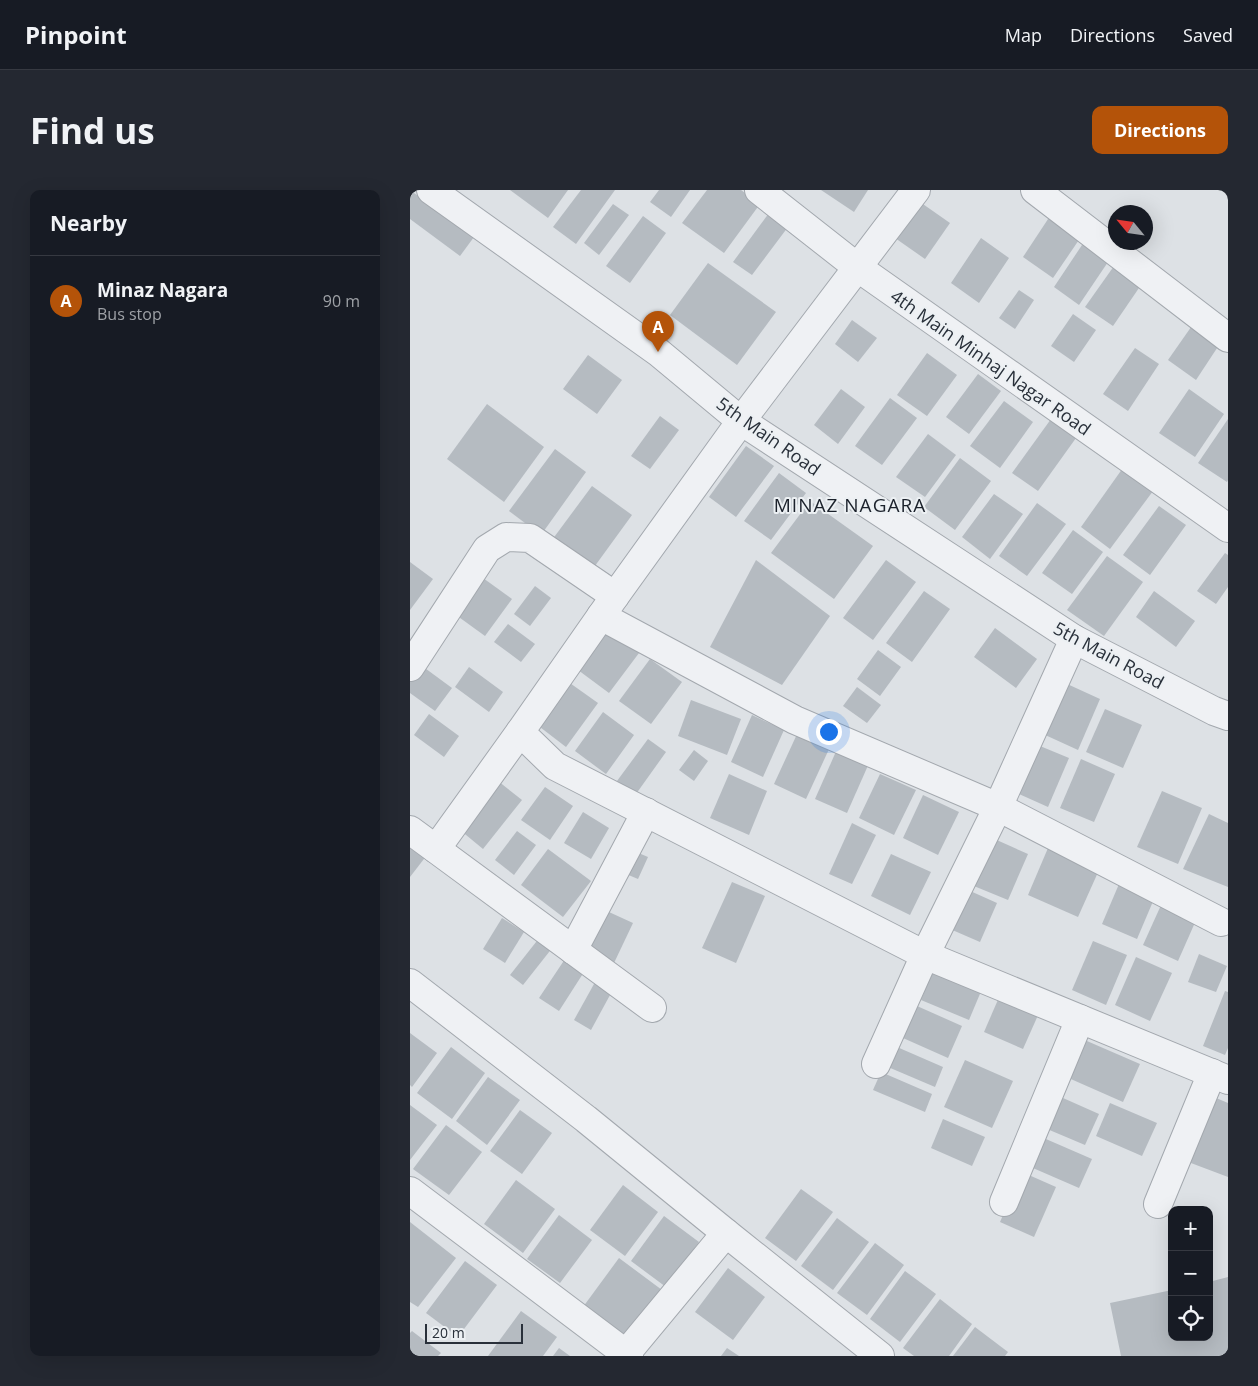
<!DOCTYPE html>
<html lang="en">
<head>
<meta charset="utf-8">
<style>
  body { margin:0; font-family:"Open Sans",sans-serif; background:#242831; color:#f1f3f6 }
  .controls { position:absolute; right:15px; bottom:15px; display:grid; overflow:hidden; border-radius:10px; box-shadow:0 5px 20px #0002 }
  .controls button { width:45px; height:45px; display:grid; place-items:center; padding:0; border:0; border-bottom:1px solid #363941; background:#171b24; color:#f1f3f6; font:25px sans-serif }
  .compass { position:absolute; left:698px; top:15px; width:45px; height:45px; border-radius:50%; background:#171b24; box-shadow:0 5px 20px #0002; rotate:299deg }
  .scale { position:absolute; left:15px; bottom:12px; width:98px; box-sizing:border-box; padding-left:5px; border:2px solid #29303a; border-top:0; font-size:14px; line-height:18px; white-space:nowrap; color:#29303a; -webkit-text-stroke:4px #ecf0f3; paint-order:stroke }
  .you { position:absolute; left:418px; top:541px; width:18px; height:18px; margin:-12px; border:4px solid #fff; border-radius:50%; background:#1a73e8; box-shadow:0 0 0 8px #1a73e833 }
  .badge { display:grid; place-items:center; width:32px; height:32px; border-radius:50%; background:#b45309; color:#fff; font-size:16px; font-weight:700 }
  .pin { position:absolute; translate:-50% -41px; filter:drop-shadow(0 1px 2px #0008) }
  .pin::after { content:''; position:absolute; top:26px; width:18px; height:15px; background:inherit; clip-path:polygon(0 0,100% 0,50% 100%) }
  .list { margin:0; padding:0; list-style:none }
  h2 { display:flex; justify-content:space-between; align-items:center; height:65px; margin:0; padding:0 20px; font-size:21px }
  h2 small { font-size:16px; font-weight:400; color:#9ea1a6 }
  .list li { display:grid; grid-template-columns:32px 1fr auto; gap:15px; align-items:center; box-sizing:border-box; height:90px; padding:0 20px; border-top:1px solid #363941 }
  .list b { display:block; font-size:19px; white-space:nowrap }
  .list p { margin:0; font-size:16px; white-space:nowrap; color:#9ea1a6 }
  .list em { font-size:16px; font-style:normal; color:#9ea1a6 }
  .icon { flex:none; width:28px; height:28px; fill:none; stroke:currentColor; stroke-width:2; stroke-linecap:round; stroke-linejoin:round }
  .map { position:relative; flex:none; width:818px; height:1166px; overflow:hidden; border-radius:10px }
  header { display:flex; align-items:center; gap:30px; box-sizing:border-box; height:70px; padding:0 25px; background:#171b24; border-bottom:1px solid #363941 }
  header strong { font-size:24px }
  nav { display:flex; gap:28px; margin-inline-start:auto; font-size:18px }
  .intro { display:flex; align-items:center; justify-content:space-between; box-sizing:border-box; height:120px; padding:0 30px }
  h1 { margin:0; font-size:35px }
  .button { padding:12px 22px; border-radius:10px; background:#b45309; color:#fff; font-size:18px; font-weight:700 }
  main { display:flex; gap:30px; padding:0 30px }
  aside { flex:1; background:#171b24; border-radius:10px; box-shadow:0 5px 20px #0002 }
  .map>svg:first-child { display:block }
  .building { fill:#b5bbc1 }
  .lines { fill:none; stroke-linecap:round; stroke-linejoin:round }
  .minor-casing { stroke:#a3a8ae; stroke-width:30 }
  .minor { stroke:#eff1f4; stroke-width:28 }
  .labels { text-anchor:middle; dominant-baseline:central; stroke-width:4; stroke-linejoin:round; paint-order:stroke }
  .street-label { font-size:18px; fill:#29303a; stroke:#ecf0f3 }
  .neighbourhood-label { font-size:19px; letter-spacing:1px; fill:#1b212b; stroke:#ecf0f3 }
</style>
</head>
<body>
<header>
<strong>Pinpoint</strong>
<nav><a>Map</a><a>Directions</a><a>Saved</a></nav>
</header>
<div class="intro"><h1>Find us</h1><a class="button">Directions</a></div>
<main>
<aside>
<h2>Nearby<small></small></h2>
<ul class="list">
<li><span class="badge">A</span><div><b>Minaz Nagara</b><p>Bus stop</p></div><em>90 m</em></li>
</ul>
</aside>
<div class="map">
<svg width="818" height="1166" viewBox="0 0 818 1166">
  <rect width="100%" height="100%" fill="#dde1e5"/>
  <g class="building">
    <path d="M0 0 64 47 50 66 0 29Z"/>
    <path d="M100 0H158L138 28Z"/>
    <path d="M171 0H205L166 54 143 37Z"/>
    <path d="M249 0H280L261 27 240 12Z"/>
    <path d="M297 0H331L350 14 314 63 272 33Z"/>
    <path d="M411 0H458L444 22Z"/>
    <path d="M510 12 540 33 515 69 485 48Z"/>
    <path d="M203 14 219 25 189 65 174 53Z"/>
    <path d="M362 19 381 33 342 85 323 72Z"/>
    <path d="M644 20 675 41 643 88 613 67Z"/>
    <path d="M233 26 256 43 220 93 196 76Z"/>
    <path d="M571 48 599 68 569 113 541 93Z"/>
    <path d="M674 52 700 69 669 115 644 97Z"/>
    <path d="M298 73 366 122 327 175 260 125Z"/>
    <path d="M704 76 731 95 703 136 675 117Z"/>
    <path d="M609 100 624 110 605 139 589 128Z"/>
    <path d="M663 124 686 140 664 172 641 156Z"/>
    <path d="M442 130 467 148 448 172 425 154Z"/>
    <path d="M786 130 813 149 786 190 758 170Z"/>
    <path d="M725 158 749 174 718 221 693 204Z"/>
    <path d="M517 163 547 185 517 226 487 205Z"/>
    <path d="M178 165 212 190 187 224 153 199Z"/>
    <path d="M568 184 591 201 559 244 536 227Z"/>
    <path d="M431 199 455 217 428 254 404 235Z"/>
    <path d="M779 199 814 224 785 267 749 243Z"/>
    <path d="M480 208 507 228 472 275 445 256Z"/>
    <path d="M594 211 623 232 590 278 560 256Z"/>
    <path d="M77 214 134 257 94 312 37 269Z"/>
    <path d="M250 226 269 240 240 279 221 266Z"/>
    <path d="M641 229 666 248 628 301 602 283Z"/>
    <path d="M818 229V290L817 292 788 273Z"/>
    <path d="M518 244 546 265 515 307 486 287Z"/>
    <path d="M336 256 364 276 326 327 299 307Z"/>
    <path d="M145 259 176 282 131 345 99 321Z"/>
    <path d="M550 268 581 291 545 340 514 317Z"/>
    <path d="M715 275 746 297 700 359 671 337Z"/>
    <path d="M369 283 396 303 361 350 334 331Z"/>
    <path d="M182 296 222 325 182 380 142 350Z"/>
    <path d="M584 304 613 324 580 369 552 347Z"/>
    <path d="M400 311 463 356 424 409 361 363Z"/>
    <path d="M627 313 656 334 617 386 589 366Z"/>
    <path d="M749 316 776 335 740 385 713 365Z"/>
    <path d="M663 340 693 362 662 404 632 383Z"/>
    <path d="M815 363 818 365V397L806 414 787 401Z"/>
    <path d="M697 366 733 392 694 446 657 420Z"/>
    <path d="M346 370 420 426 372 495 300 457Z"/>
    <path d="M476 370 506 392 463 450 433 428Z"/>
    <path d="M0 372 23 389 0 420Z"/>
    <path d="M73 388 102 409 75 446 46 425Z"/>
    <path d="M125 396 141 408 120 436 104 424Z"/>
    <path d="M514 401 540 419 502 472 476 453Z"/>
    <path d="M744 401 785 431 766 457 726 427Z"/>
    <path d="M98 434 125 454 111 472 84 452Z"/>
    <path d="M585 438 627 469 606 498 564 467Z"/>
    <path d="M198 441 229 463 199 503 168 480Z"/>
    <path d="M468 460 491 477 470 506 447 489Z"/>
    <path d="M240 469 272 492 241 534 209 511Z"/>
    <path d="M8 473 42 498 25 521 0 503V483Z"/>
    <path d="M59 477 93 502 79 522 45 497Z"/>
    <path d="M157 491 188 513 156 557 126 534Z"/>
    <path d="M655 493 690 509 668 560 633 544Z"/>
    <path d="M447 497 471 515 457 533 433 516Z"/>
    <path d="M281 510 331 529 317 565 268 546Z"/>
    <path d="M695 519 732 535 713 578 676 562Z"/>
    <path d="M193 522 224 545 196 584 165 561Z"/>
    <path d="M19 524 49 546 34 567 4 545Z"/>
    <path d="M342 525 374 540 353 587 321 572Z"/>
    <path d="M388 542 420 557 396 609 364 594Z"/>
    <path d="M238 549 256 562 226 604 207 591Z"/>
    <path d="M630 556 659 568 638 617 609 604Z"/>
    <path d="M428 557 460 571 437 623 405 609Z"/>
    <path d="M284 560 298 571 284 591 269 580Z"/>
    <path d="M671 569 705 584 684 632 650 618Z"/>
    <path d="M319 584 357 601 339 645 300 628Z"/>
    <path d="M470 584 506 600 484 645 449 628Z"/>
    <path d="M88 591 112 610 73 659 50 640Z"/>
    <path d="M135 597 163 616 140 650 111 630Z"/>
    <path d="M752 601 792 618 768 674 727 657Z"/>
    <path d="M513 605 549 622 528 665 493 648Z"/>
    <path d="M173 622 199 638 181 669 154 653Z"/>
    <path d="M799 624 818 633V697L773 679Z"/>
    <path d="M442 633 466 645 442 694 419 684Z"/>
    <path d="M107 641 126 655 104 685 85 670Z"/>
    <path d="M580 647 618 664 598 710 559 694Z"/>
    <path d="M0 652 17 665 0 687Z"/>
    <path d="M638 658 689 680 668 727 618 705Z"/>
    <path d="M138 659 181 691 153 727 111 695Z"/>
    <path d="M219 659 238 667 228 689 209 681Z"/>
    <path d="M481 664 521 682 500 725 461 706Z"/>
    <path d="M322 692 355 706 326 773 292 758Z"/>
    <path d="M709 694 744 709 727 749 692 734Z"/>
    <path d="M558 700 587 713 570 752 540 739Z"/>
    <path d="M752 713 787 728 768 771 733 755Z"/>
    <path d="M188 717 223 733 204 773 169 756Z"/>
    <path d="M92 728 114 742 95 773 73 759Z"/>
    <path d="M130 747 143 757 113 795 100 785Z"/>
    <path d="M683 751 717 765 696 815 662 800Z"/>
    <path d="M789 764 817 776 806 802 778 792Z"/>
    <path d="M726 767 762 783 740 831 705 815Z"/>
    <path d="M155 769 174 782 149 821 129 808Z"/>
    <path d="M524 778 572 799 559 830 511 810Z"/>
    <path d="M189 785 206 794 181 840 164 830Z"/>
    <path d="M815 801 818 802V858L815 865 793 856Z"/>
    <path d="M590 805 629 823 613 859 574 842Z"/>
    <path d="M507 816 552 836 538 868 493 848Z"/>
    <path d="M0 843 27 863 2 897 0 895Z"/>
    <path d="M670 848 730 874 713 912 654 886Z"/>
    <path d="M41 857 75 883 42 929 7 903Z"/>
    <path d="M487 857 533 877 525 897 478 877Z"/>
    <path d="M555 870 603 891 582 938 534 917Z"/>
    <path d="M471 882 522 904 515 922 463 900Z"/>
    <path d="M78 887 110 910 77 955 46 931Z"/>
    <path d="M644 904 689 924 675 955 630 936Z"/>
    <path d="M799 905 818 913V987L773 970Z"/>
    <path d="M700 913 747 933 732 966 686 946Z"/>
    <path d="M0 915 27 935 0 970Z"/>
    <path d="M110 920 142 943 112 984 80 961Z"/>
    <path d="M533 929 575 947 562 976 521 958Z"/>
    <path d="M36 935 72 962 39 1005 3 979Z"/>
    <path d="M629 946 682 969 669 998 616 975Z"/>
    <path d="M612 982 646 997 624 1047 590 1032Z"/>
    <path d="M106 990 145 1019 113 1063 74 1034Z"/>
    <path d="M213 995 248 1022 215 1066 180 1040Z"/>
    <path d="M391 999 423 1022 386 1071 355 1048Z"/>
    <path d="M149 1025 182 1050 150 1093 117 1069Z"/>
    <path d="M254 1026 289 1052 256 1097 221 1071Z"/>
    <path d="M427 1028 459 1052 423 1100 391 1076Z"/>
    <path d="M0 1032 46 1068 8 1117 0 1112Z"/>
    <path d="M465 1053 494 1075 457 1125 427 1103Z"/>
    <path d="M209 1068 252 1100 216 1149 173 1117Z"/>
    <path d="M55 1071 87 1095 48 1147 16 1123Z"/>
    <path d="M318 1078 355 1107 323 1150 285 1122Z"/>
    <path d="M495 1081 526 1104 490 1152 460 1129Z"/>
    <path d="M818 1087V1166H711L700 1113 762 1100V1147H799V1092Z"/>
    <path d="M530 1109 562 1134 539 1166H504L493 1158Z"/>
    <path d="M111 1121 147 1147 133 1166H78Z"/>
    <path d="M565 1137 598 1162 595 1166H543Z"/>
    <path d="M2 1141 31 1163 28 1166H0V1143Z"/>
    <path d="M149 1158 160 1166H143Z"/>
    <path d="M317 1158 329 1166H311Z"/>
  </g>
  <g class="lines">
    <defs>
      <g id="minor">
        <path d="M21 0 248 162 331 231 664 449 804 521 818 526"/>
        <path d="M349 0 447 77 818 338"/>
        <path d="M625 0 818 148"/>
        <path d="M191 426 385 530 588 617 811 732"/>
        <path d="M664 449 588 617 515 765 818 890"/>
        <path d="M0 477 77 359 96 347 120 348 205 406"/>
        <path d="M0 640 242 818"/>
        <path d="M26 659 110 542"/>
        <path d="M163 760 236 622"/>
        <path d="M0 793 176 929 316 1043 470 1166"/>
        <path d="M466 874 515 765 145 576 110 542 205 406 331 231 506 0"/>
        <path d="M0 1001 219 1166"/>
        <path d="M594 1012 670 829"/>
        <path d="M748 1014 802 883"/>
        <path d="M214 1166 316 1043"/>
      </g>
    </defs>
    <use href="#minor" class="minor-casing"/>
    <use href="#minor" class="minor"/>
  </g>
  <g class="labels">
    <g class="street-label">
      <text transform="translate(581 172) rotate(35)">4th Main Minhaj Nagar Road</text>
      <text transform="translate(359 246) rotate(35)">5th Main Road</text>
      <text transform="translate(699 465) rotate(28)">5th Main Road</text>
    </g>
    <g class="neighbourhood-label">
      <text x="440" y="315">MINAZ NAGARA</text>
    </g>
  </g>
</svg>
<div class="controls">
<button>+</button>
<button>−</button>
<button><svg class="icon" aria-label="locate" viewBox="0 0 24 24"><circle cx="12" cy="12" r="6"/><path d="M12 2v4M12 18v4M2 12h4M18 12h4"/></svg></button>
</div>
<svg class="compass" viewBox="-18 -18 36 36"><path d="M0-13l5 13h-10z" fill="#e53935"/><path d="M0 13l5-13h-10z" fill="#9ea1a6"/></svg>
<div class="scale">20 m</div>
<div class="you"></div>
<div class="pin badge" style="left:248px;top:162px">A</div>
</div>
</main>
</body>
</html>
